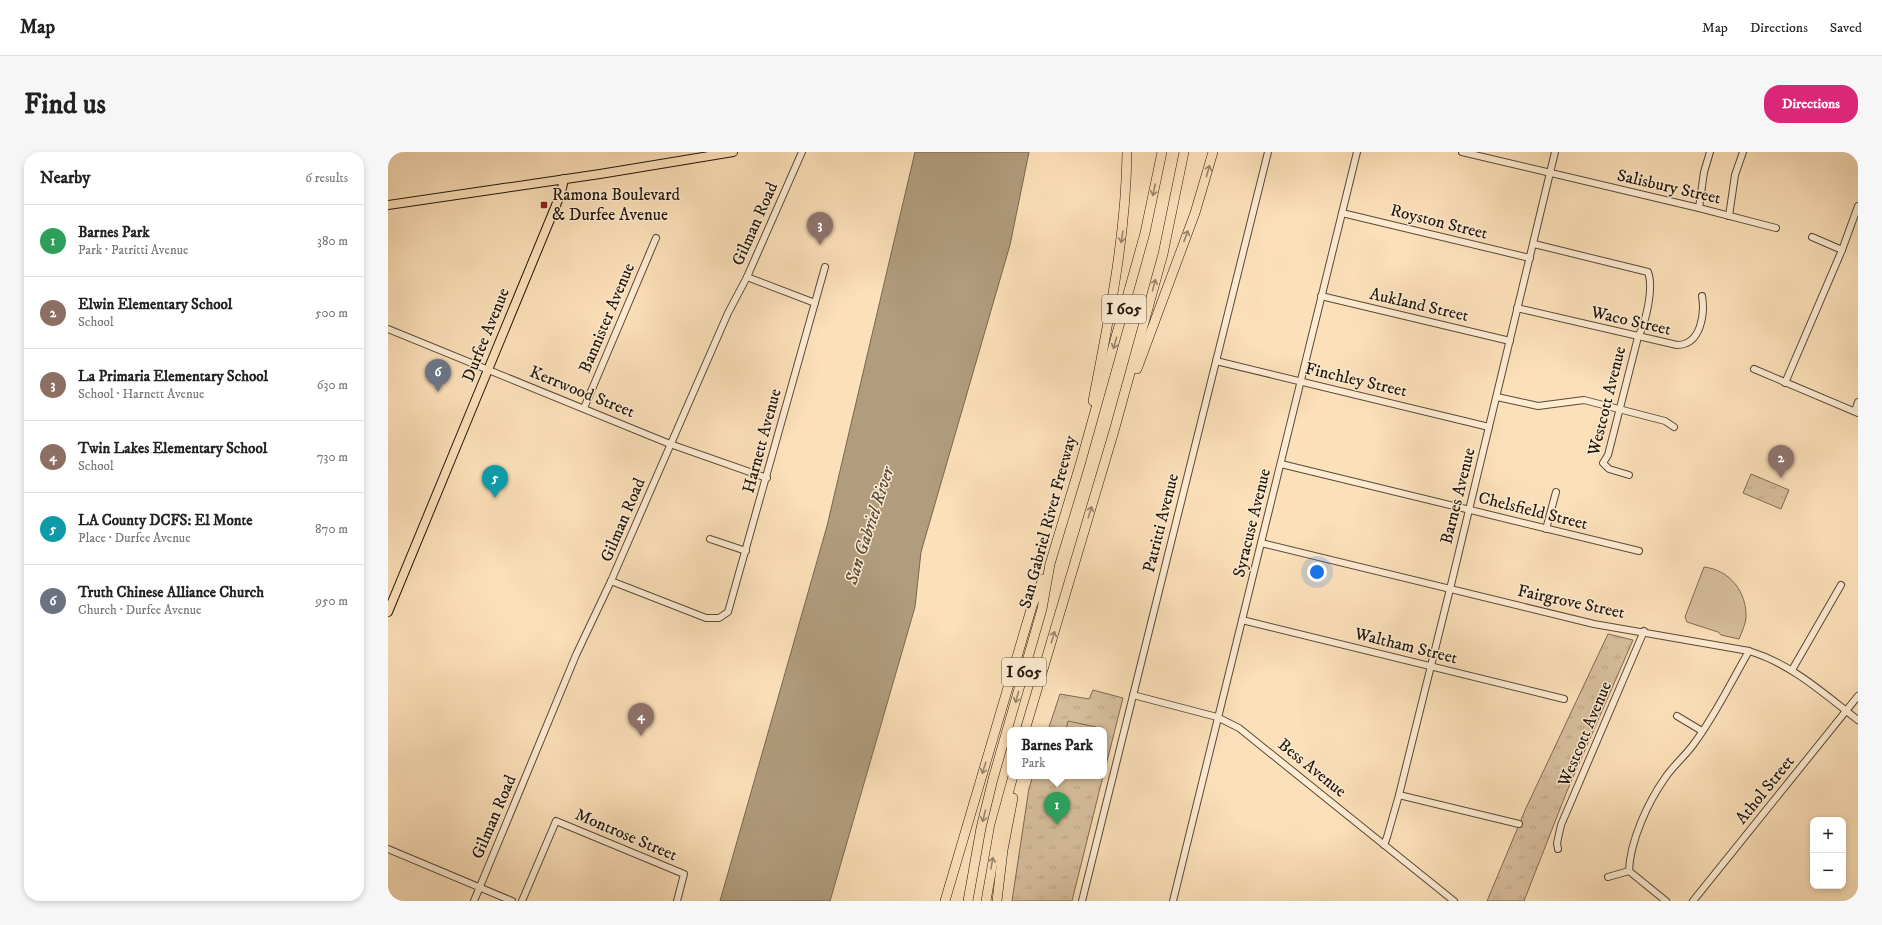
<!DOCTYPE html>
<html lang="en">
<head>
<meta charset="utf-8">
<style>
  body { margin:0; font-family:"IM FELL DW Pica",serif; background:#f6f6f6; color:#222 }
  .controls { position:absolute; right:12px; bottom:12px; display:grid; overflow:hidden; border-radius:8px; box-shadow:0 2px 6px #0003 }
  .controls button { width:36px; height:36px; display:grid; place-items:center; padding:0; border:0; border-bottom:1px solid #e0e0e0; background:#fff; color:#222; font:20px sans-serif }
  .you { position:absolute; left:929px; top:420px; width:14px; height:14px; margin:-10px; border:3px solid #fff; border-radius:50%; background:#1a73e8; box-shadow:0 0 0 6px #1a73e833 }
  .badge { display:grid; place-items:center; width:26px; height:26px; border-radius:50%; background:#db2777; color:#fff; font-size:13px; font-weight:700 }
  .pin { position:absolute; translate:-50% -33px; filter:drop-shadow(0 1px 2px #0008) }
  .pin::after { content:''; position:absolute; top:21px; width:14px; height:12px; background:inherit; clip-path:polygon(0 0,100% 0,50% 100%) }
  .popup { position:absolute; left:619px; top:575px; width:100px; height:52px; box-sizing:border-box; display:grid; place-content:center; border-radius:8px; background:#fff; filter:drop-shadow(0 1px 3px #0005); font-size:13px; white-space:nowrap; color:#767676 }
  .popup b { font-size:15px; color:#222 }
  .popup::after { content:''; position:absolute; left:50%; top:100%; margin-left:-8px; border:8px solid transparent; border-top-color:#fff }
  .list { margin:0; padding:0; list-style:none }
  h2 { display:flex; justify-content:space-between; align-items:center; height:52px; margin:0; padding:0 16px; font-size:17px }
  h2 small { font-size:13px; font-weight:400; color:#767676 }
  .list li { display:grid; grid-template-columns:26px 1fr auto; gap:12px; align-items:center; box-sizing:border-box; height:72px; padding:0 16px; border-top:1px solid #e0e0e0 }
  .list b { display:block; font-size:15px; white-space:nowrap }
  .list p { margin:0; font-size:13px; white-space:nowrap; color:#767676 }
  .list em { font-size:13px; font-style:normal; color:#767676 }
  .map { position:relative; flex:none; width:1470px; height:749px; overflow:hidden; border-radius:16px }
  header { display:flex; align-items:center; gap:24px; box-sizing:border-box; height:56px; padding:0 20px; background:#fff; border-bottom:1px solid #e0e0e0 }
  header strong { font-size:19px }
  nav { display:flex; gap:22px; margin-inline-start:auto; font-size:14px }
  .intro { display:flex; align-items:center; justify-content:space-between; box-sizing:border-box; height:96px; padding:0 24px }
  h1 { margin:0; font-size:28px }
  .button { padding:10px 18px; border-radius:16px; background:#db2777; color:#fff; font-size:14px; font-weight:700 }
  main { display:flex; gap:24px; padding:0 24px }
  aside { flex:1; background:#fff; border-radius:16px; box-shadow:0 2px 6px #0003 }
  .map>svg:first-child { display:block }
  .grass { fill:url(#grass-tufts); stroke:#7c6a54 }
  .pitch { fill:#d7be9c; stroke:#7c6a54 }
  .water { fill:#b19c7e; stroke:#776750 }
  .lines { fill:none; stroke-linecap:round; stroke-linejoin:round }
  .minor-casing { stroke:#574937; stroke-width:8 }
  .major-casing { stroke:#20170c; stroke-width:10 }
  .highway-casing { stroke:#20170c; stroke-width:10 }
  .minor { stroke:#fdebd2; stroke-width:6 }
  .major { stroke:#fce0b9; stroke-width:8 }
  .highway { stroke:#fce0b9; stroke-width:9 }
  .oneway { stroke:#99866b }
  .poi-dot { fill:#8f2418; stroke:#fdebd2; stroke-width:1.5 }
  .labels { text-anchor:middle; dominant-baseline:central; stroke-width:3; stroke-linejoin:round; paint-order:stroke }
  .shield { fill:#fdebd2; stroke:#625747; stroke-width:1 }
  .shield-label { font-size:16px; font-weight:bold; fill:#20170c }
  .street-label { font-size:17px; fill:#20170c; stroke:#fdebd2 }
  .poi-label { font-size:17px; fill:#20170c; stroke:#fdebd2; text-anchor:start }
  .water-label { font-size:18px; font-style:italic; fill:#5a4c3a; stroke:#fdebd2 }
</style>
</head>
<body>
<header>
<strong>Map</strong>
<nav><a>Map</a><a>Directions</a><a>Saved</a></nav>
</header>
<div class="intro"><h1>Find us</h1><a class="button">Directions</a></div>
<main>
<aside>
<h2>Nearby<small>6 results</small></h2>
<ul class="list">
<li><span class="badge" style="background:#2e9e5b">1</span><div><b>Barnes Park</b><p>Park · Patritti Avenue</p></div><em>380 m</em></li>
<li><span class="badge" style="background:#8d6e63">2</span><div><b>Elwin Elementary School</b><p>School</p></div><em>500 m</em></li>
<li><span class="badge" style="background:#8d6e63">3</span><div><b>La Primaria Elementary School</b><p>School · Harnett Avenue</p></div><em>630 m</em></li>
<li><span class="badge" style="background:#8d6e63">4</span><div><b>Twin Lakes Elementary School</b><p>School</p></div><em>730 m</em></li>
<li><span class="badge" style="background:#0f9aa8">5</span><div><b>LA County DCFS: El Monte</b><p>Place · Durfee Avenue</p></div><em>870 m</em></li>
<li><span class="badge" style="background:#6b7280">6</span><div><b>Truth Chinese Alliance Church</b><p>Church · Durfee Avenue</p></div><em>950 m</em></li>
</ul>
</aside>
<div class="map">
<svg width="1470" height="749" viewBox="0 0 1470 749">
  <defs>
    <pattern id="grass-tufts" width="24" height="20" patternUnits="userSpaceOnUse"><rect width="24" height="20" fill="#d7be9c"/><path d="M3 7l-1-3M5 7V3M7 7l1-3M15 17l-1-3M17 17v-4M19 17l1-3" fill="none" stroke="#b8a385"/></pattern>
  </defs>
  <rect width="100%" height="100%" fill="#fce0b9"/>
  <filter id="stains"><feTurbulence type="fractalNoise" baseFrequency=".005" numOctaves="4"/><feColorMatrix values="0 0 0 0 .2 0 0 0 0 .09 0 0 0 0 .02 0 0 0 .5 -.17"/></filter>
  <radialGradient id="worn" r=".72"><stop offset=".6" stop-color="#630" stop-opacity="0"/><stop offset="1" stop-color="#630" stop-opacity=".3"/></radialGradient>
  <g class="grass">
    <path d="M1363 322 1401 338 1393 357 1355 341Z"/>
    <path d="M1220 482 1245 488 1179 639 1136 749H1099L1138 656Z"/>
    <path d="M705 538 735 546 716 621V578H660L672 542 701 547Z"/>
    <path d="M645 624H715L684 749H624L641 636Z"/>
  </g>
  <g class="pitch">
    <path d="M1316 415C1342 418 1359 440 1358 466 1357 473 1354 480 1351 487L1333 483 1330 480 1299 470 1297 465Z"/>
    <path d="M680 569 708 575 707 578H678Z"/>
  </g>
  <path class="water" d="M527 0H641L622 93 533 400 527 455 442 749H332L439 374Z"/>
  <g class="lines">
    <defs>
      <g id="minor">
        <path d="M1074 0 1311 56 1388 76"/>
        <path d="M1311 56 1316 20 1322 0"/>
        <path d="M954 61 1142 106"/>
        <path d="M1341 64 1347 23 1355 0"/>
        <path d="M1424 85 1454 98"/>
        <path d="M1146 92 1260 120C1266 136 1258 170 1250 185L1220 303 1215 311 1221 317 1241 323"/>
        <path d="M359 125 427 151"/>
        <path d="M933 144 1122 189"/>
        <path d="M1129 156 1289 193C1313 193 1317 162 1314 144"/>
        <path d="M0 177 282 292 379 326"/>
        <path d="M828 209 1101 275"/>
        <path d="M1366 217 1470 261"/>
        <path d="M1397 231 1454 98 1470 54"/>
        <path d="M1109 245 1150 254 1196 248 1277 269 1286 275"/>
        <path d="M196 256 268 86"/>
        <path d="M1467 259 1470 250"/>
        <path d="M893 312 1251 399"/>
        <path d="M1158 377 1168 340"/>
        <path d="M322 387 358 399"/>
        <path d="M873 391 1206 472 1361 499C1404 512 1436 542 1470 568"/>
        <path d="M223 429 318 466H331L340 460 437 115"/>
        <path d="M854 468 1176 547"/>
        <path d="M1404 518 1453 433"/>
        <path d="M745 543 829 565 851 576 1066 749"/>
        <path d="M1289 564 1314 579"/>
        <path d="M1011 643 1131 672"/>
        <path d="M996 693 999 685 1011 643 1062 437 1167 0"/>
        <path d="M0 697 124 749"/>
        <path d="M1170 697 1169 691 1173 673 1256 479"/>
        <path d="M1241 719 1278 749"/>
        <path d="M1220 725 1241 719C1242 689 1260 650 1277 626 1285 614 1296 605 1305 593 1327 564 1343 530 1361 499"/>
        <path d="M86 749 188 503 223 429 340 161 359 125 414 0"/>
        <path d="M134 749 168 669 296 722 289 749"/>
        <path d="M694 749 880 0"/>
        <path d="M785 749 969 0"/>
        <path d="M1305 749 1470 544"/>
      </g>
      <g id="major">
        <path d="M0 53 212 22 345 0"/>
        <path d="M0 460 173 41 176 27"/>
      </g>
      <g id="highway">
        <path d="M749 217 807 61 825 0"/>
        <path d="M705 249C721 166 738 85 739 0"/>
        <path d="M637 578 726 279 775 102 796 0"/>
        <path d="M557 749 644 454 655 427"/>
        <path d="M580 749 593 676 605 627 654 457 662 412 692 313 757 81 774 0"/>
        <path d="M598 749 611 675 625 624"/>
        <path d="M609 749 615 698 625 646"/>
      </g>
    </defs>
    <use href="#minor" class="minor-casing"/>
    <use href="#major" class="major-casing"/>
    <use href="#highway" class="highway-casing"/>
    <use href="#minor" class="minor"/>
    <use href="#major" class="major"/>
    <use href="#highway" class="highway"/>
  </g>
  <defs><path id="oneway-shaft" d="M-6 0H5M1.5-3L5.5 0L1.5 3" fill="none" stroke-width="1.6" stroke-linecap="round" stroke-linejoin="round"/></defs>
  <g class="oneway">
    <use href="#oneway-shaft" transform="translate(820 19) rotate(-74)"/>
    <use href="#oneway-shaft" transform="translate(766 38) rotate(102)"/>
    <use href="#oneway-shaft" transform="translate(798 84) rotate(-69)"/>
    <use href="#oneway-shaft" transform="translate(734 85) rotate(99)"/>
    <use href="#oneway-shaft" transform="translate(766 133) rotate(-75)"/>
    <use href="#oneway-shaft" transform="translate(727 191) rotate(106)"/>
    <use href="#oneway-shaft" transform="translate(702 360) rotate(-73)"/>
    <use href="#oneway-shaft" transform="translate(665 485) rotate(-73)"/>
    <use href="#oneway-shaft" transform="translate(629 545) rotate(106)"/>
    <use href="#oneway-shaft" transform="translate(596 616) rotate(108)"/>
    <use href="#oneway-shaft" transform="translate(596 664) rotate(104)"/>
    <use href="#oneway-shaft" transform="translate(604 711) rotate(-79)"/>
  </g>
  <rect class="poi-dot" x="152" y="49" width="8" height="8" rx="2"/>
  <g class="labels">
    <g class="shield">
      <rect x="714" y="143" width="44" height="28" rx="3"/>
      <rect x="614" y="506" width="44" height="28" rx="3"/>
    </g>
    <g class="shield-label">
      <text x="736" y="157">I 605</text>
      <text x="636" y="520">I 605</text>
    </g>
    <g class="street-label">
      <text transform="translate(1281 35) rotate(13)">Salisbury Street</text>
      <text transform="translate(1051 70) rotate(14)">Royston Street</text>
      <text transform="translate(367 72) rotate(-66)">Gilman Road</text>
      <text transform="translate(1031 153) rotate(13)">Aukland Street</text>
      <text transform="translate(219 166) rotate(-67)">Bannister Avenue</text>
      <text transform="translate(1243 169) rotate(13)">Waco Street</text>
      <text transform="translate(98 183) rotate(-68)">Durfee Avenue</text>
      <text transform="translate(968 228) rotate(13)">Finchley Street</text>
      <text transform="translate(194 240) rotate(22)">Kerrwood Street</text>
      <text transform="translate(1219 249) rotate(-76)">Westcott Avenue</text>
      <text transform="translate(374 289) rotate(-75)">Harnett Avenue</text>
      <text transform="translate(1070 344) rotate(-76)">Barnes Avenue</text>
      <text transform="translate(1145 359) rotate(14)">Chelsfield Street</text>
      <text transform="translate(235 368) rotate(-67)">Gilman Road</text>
      <text transform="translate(660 370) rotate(-75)">San Gabriel River Freeway</text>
      <text transform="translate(773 371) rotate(-76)">Patritti Avenue</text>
      <text transform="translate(864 371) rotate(-76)">Syracuse Avenue</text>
      <text transform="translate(1183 450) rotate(12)">Fairgrove Street</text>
      <text transform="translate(1018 494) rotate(14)">Waltham Street</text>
      <text transform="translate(1197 582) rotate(-67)">Westcott Avenue</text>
      <text transform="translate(924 616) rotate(39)">Bess Avenue</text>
      <text transform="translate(1377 638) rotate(-51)">Athol Street</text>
      <text transform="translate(106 665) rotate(-67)">Gilman Road</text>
      <text transform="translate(238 683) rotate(23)">Montrose Street</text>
    </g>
    <g class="poi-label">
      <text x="164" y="43">Ramona Boulevard<tspan x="164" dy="20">&amp; Durfee Avenue</tspan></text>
    </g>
    <g class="water-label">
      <text transform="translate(482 374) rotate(-72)">San Gabriel River</text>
    </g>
  </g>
  <rect width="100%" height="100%" filter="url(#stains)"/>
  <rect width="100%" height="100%" fill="url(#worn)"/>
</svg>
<div class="controls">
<button>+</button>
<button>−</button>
</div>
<div class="you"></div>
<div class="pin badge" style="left:669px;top:673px;background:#2e9e5b">1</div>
<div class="popup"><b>Barnes Park</b>Park</div>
<div class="pin badge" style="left:1393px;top:326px;background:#8d6e63">2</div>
<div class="pin badge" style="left:432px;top:93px;background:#8d6e63">3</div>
<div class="pin badge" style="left:253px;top:584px;background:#8d6e63">4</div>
<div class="pin badge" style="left:107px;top:346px;background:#0f9aa8">5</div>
<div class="pin badge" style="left:50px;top:240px;background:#6b7280">6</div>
</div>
</main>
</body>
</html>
